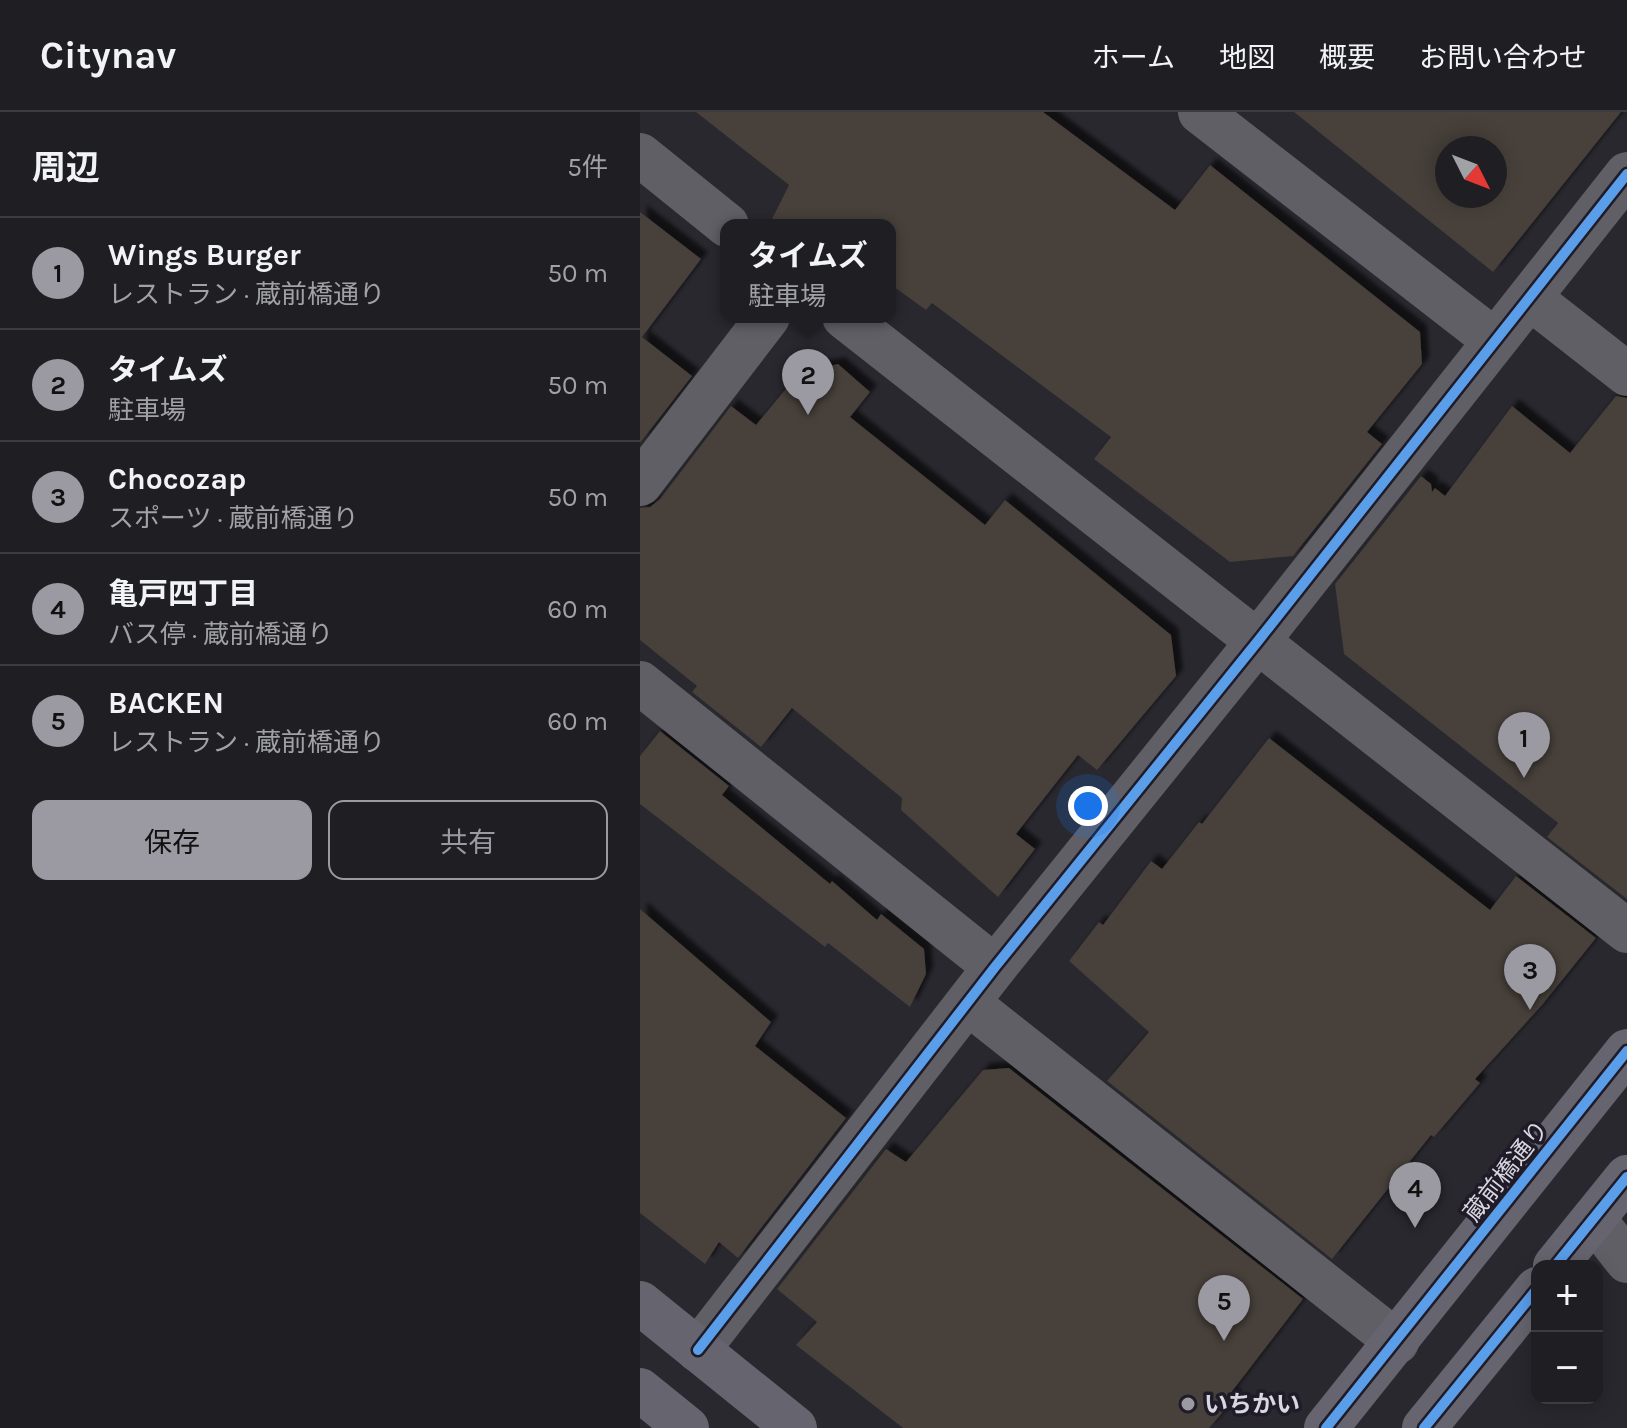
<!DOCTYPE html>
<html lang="ja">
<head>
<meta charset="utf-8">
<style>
  body { margin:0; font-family:Karla,"Noto Sans JP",sans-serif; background:#27272b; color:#f1f3f6 }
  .controls { position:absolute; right:24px; bottom:24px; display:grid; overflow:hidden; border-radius:16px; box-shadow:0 4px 20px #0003 }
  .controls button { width:72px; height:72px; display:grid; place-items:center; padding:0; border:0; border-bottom:2px solid #3c3c41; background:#1f1e23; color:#f1f3f6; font:40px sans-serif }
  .compass { position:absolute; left:795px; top:24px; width:72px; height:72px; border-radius:50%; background:#1f1e23; box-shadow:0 4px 20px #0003; rotate:132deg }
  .you { position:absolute; left:448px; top:694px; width:28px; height:28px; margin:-20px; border:6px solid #fff; border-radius:50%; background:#1a73e8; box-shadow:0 0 0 12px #1a73e833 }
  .badge { display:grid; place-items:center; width:52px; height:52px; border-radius:50%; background:#9b9aa2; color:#111; font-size:26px; font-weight:700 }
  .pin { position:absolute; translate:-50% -66px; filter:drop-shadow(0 2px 4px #0008) }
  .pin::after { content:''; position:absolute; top:42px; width:28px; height:24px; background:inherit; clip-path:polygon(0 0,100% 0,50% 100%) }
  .popup { position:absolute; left:80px; top:107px; width:176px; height:104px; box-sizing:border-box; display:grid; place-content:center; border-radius:16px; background:#1f1e23; filter:drop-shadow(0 2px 6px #0005); font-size:26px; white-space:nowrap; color:#a1a2a6 }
  .popup b { font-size:30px; color:#f1f3f6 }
  .popup::after { content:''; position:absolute; left:50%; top:100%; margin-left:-16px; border:16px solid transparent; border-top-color:#1f1e23 }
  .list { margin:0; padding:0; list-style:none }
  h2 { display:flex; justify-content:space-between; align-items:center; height:104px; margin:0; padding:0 32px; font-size:34px }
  h2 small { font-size:26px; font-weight:400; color:#a1a2a6 }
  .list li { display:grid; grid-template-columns:52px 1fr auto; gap:24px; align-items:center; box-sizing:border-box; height:112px; padding:0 32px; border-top:2px solid #3c3c41 }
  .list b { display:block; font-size:30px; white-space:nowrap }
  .list p { margin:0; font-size:26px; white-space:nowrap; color:#a1a2a6 }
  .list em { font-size:26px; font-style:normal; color:#a1a2a6 }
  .actions { display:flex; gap:16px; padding:24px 32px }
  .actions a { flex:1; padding:18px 0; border:2px solid #9b9aa2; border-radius:16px; text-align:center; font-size:28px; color:#9b9aa2 }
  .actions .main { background:#9b9aa2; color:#111 }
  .map { position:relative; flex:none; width:987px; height:1316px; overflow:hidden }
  header { display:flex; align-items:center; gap:48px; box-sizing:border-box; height:112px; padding:0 40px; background:#1f1e23; border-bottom:2px solid #3c3c41 }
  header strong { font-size:38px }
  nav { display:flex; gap:44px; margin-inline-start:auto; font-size:28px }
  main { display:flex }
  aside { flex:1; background:#1f1e23 }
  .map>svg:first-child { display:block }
  .building { fill:#463f3a; fill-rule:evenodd; filter:url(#shadow) }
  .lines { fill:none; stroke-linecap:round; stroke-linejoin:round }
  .minor { stroke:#615f66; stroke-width:44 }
  .major { stroke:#66646e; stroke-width:44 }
  .cycleway-casing { stroke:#1f1b28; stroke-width:15 }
  .cycleway { stroke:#5a9eea; stroke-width:10 }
  .poi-dot { fill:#9b9aa2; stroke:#1f1b28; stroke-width:3 }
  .labels { text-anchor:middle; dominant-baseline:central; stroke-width:7; stroke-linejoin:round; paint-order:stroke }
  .street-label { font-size:24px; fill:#d9d7e0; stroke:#1f1b28 }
  .poi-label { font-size:24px; font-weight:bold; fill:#d9d7e0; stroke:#1f1b28; text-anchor:start }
</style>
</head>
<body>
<header>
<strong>Citynav</strong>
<nav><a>ホーム</a><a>地図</a><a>概要</a><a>お問い合わせ</a></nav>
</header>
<main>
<aside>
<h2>周辺<small>5件</small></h2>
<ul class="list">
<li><span class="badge">1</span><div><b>Wings Burger</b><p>レストラン · 蔵前橋通り</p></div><em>50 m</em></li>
<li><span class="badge">2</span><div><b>タイムズ</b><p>駐車場</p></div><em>50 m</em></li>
<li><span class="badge">3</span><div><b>Chocozap</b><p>スポーツ · 蔵前橋通り</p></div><em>50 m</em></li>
<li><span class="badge">4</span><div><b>亀戸四丁目</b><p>バス停 · 蔵前橋通り</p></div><em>60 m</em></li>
<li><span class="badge">5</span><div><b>BACKEN</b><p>レストラン · 蔵前橋通り</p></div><em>60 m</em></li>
</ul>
<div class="actions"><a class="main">保存</a><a>共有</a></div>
</aside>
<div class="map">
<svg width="987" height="1316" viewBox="0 0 987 1316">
  <defs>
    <filter id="shadow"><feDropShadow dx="7" dy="-7" stdDeviation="2" flood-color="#0009"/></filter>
  </defs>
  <rect width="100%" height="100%" fill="#29282f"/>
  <g class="building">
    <path d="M56 0H403L535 98 570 53 780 220 782 252 727 320 742 332 653 444 590 450 454 347 471 325 292 191 286 198 250 172V113H129L149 73Z"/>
    <path d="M654 0H981L853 160ZM807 36H855V84H807Z"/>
    <path d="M0 100 61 147 2 225 52 264 0 331Z"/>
    <path d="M198 252 230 280 210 305 345 413 365 388 531 523 536 564 457 658 438 643 376 722 395 737 358 785 261 698 262 686 152 596 121 635 52 580 57 574 0 528V396L10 395 20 387 91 294 116 313 159 261Z"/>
    <path d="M976 284 987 286V787L907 725 918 711 704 542 695 472 781 364 791 372 792 380 795 376 805 384 872 294 930 341Z"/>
    <path d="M20 619 89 674 82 683 190 772 192 769 237 808 241 802 284 837 286 862 270 895 188 831 185 835 0 692V644Z"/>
    <path d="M629 626 850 798 876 764 956 826 902 893 835 967 840 971 794 1025 791 1023 692 1147 467 969 509 920 429 849 459 810 463 813 511 749 522 757 559 710 562 712Z"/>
    <path d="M0 797 131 910 115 934 206 1006 98 1146 79 1130 65 1152 0 1101Z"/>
    <path d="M369 956 663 1187 590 1282 595 1286 569 1316H263L156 1233 177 1210 137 1177 246 1037 266 1050 343 958Z"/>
  </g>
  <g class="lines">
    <g class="minor">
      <path d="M560 0 854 228"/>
      <path d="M0 43 87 113"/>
      <path d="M890 186 987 262"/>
      <path d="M204 205 987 819"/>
      <path d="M0 372 128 205"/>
      <path d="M0 571 355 855"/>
      <path d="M328 891 757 1230"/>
      <path d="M954 1107 987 1149"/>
      <path d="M58 1238 355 855 618 529 987 62"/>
    </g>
    <g class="major">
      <path d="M915 1154 987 1065"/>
      <path d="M0 1191 155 1316"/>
      <path d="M0 1278 47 1316"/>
      <path d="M686 1316 987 939"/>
      <path d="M784 1316 897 1177"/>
    </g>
    <defs>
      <g id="cycleway">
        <path d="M915 1154 987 1065"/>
        <path d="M58 1238 355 855 618 529 987 62"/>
        <path d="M686 1316 987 939"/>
        <path d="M784 1316 897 1177"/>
      </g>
    </defs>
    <use href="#cycleway" class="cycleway-casing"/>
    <use href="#cycleway" class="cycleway"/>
  </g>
  <circle class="poi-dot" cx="548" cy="1292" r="8"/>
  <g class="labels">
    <g class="street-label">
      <text transform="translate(866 1059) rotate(-52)">蔵前橋通り</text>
    </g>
    <g class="poi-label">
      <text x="564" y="1292">いちかい</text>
    </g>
  </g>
</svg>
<div class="controls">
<button>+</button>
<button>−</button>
</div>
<svg class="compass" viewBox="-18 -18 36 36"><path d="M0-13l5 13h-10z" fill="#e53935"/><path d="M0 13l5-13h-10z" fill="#a1a2a6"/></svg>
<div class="you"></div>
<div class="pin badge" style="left:884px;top:666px">1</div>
<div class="pin badge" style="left:168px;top:303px">2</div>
<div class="popup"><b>タイムズ</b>駐車場</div>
<div class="pin badge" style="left:890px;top:898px">3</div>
<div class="pin badge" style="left:775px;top:1116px">4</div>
<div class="pin badge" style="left:584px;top:1229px">5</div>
</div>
</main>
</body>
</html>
